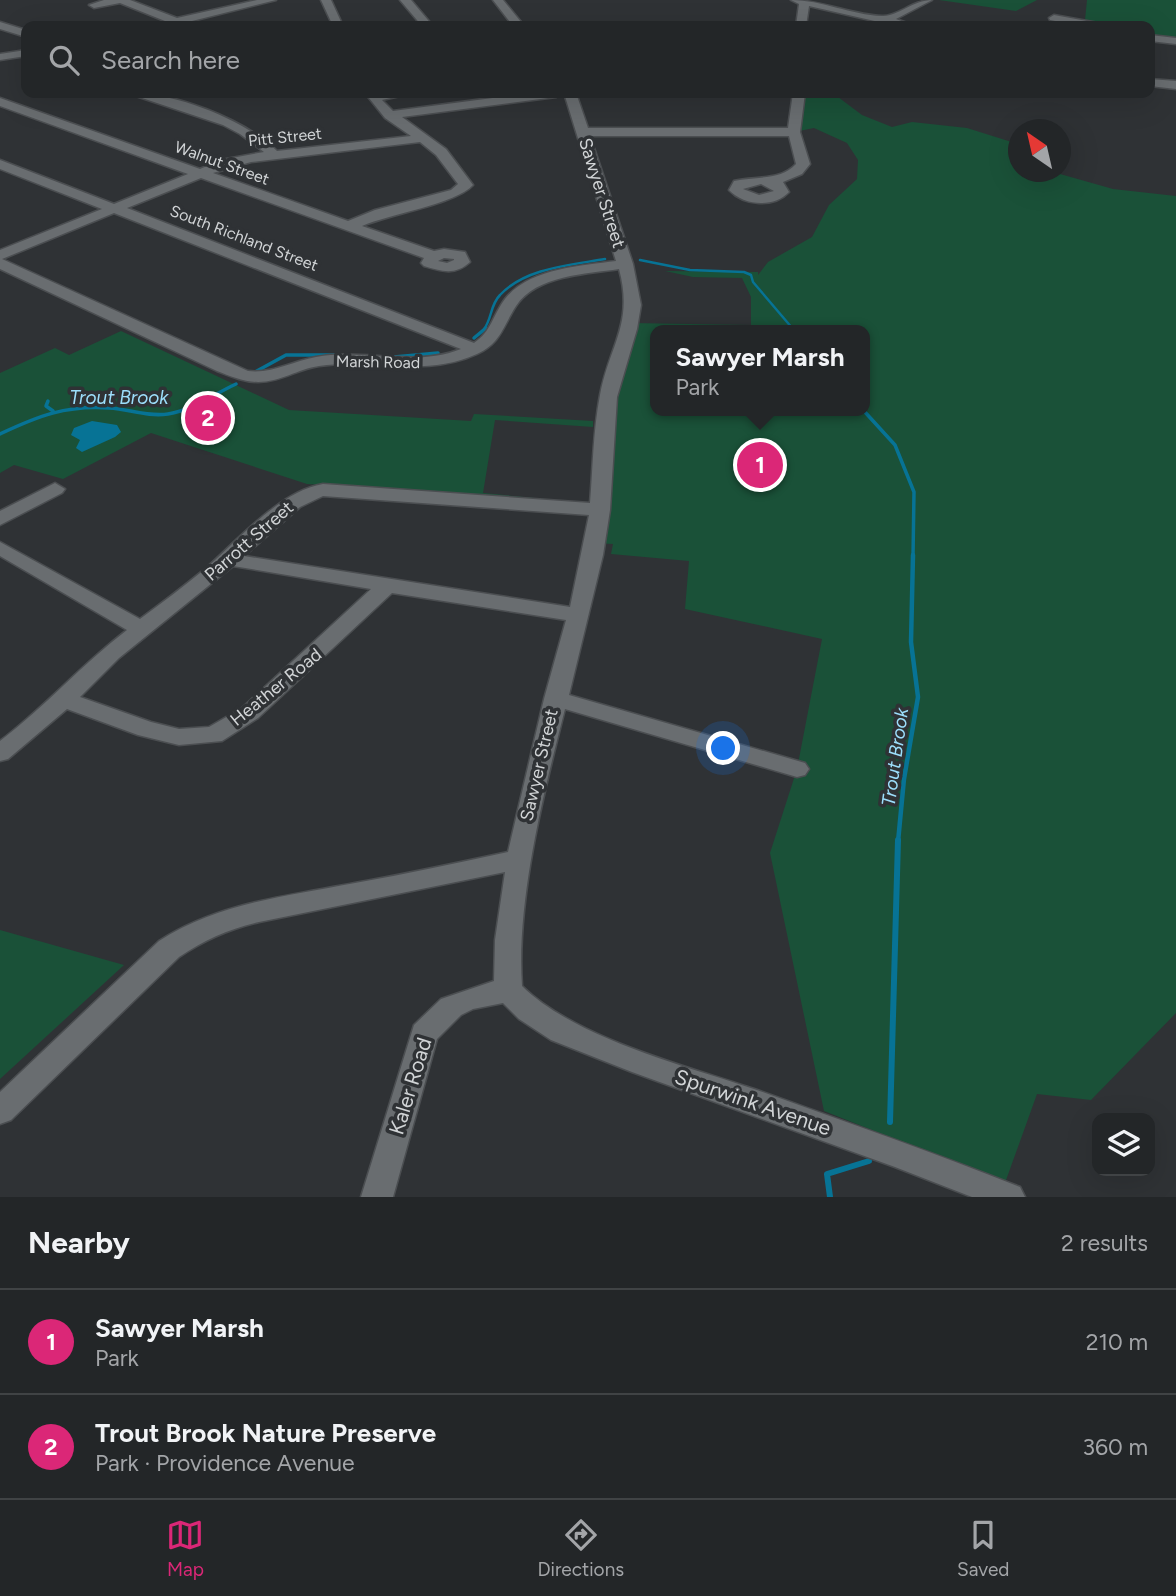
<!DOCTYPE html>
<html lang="en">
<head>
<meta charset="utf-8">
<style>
  body { margin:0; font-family:Figtree,sans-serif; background:#2b2e30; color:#f1f3f6 }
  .controls { position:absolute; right:21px; bottom:21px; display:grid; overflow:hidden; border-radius:14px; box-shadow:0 7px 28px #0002 }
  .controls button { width:63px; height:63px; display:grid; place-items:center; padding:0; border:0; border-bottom:2px solid #404345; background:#232628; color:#f1f3f6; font:35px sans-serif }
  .compass { position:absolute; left:1008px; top:119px; width:63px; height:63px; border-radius:50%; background:#232628; box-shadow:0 7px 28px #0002; rotate:326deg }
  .you { position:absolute; left:724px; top:749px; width:24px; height:24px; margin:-18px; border:5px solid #fff; border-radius:50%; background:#1a73e8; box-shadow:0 0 0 10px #1a73e833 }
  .badge { display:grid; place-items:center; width:46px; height:46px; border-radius:50%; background:#db2777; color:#fff; font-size:23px; font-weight:700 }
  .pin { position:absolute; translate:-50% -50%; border:4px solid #fff; box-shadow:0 2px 7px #0006 }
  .popup { position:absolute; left:650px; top:325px; width:220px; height:91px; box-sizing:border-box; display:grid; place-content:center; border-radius:14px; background:#232628; filter:drop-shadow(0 2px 5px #0005); font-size:23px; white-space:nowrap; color:#a3a5a8 }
  .popup b { font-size:26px; color:#f1f3f6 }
  .popup::after { content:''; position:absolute; left:50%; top:100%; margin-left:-14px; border:14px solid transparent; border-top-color:#232628 }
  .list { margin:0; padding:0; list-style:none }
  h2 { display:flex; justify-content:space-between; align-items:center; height:91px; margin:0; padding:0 28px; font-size:30px }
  h2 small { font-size:23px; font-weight:400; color:#a3a5a8 }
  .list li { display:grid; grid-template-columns:46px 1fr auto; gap:21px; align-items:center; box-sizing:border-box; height:105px; padding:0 28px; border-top:2px solid #404345 }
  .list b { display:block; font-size:26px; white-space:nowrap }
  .list p { margin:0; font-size:23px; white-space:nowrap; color:#a3a5a8 }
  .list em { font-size:23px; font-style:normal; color:#a3a5a8 }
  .icon { flex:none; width:38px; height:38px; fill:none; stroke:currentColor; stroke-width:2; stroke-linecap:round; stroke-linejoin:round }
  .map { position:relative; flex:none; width:1176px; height:1197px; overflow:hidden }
  .search { position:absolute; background:#232628; box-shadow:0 7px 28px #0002; left:21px; right:21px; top:21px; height:77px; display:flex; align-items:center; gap:18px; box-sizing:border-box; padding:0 24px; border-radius:14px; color:#a3a5a8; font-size:26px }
  .sheet { height:301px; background:#232628 }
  nav { display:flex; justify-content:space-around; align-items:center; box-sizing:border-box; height:98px; border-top:2px solid #404345; background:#232628; font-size:19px; color:#a3a5a8 }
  nav a { display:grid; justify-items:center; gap:4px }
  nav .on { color:#db2777 }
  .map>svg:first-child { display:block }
  .green { fill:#1a5138; fill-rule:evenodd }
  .water { fill:#077395 }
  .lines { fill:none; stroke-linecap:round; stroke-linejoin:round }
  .stream-far3 { stroke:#077395; stroke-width:2.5 }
  .stream-far2 { stroke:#077395; stroke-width:3.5 }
  .stream-far1 { stroke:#077395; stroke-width:4.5 }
  .stream { stroke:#077395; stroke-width:6 }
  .minor-casing { stroke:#4b4e51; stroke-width:3 }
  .minor { fill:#696d70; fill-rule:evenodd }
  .labels { text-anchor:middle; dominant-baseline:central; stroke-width:7; stroke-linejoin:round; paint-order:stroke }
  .far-street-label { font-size:16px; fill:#d1d4d6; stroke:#2f3235 }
  .street-label { font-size:18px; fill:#d1d4d6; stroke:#2f3235 }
  .water-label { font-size:19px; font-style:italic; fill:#9cdefb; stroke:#2f3235 }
  .near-street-label { font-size:21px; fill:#d1d4d6; stroke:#2f3235 }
</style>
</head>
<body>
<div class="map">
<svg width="1176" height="1197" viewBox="0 0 1176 1197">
  <rect width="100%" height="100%" fill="#2f3235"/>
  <g class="green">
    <path d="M939 0H1037L1016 11Z"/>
    <path d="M1087 0H1176V39L1150 36V26H1105L1085 20Z"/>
    <path d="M838 97 862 115 892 127 912 122 967 128 1018 144V172H1053L1113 189 1176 196V1013L1091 1100 1037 1094 1005 1183 824 1111 770 853 797 769 822 639 685 609 689 561 611 554 613 544 595 543 604 423 630 323 751 325V297L742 278 693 277 665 271 758 272V275L768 262 812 237 829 205 857 179 858 160 847 143 814 128 794 132 799 98ZM655 330H865V411H655Z"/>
    <path d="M121 331 289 410 471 421 474 414 593 421V427L495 420 483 493 587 503 307 484 151 433 63 479 14 465 0 473V373L55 348 69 355Z"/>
    <path d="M0 930 124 965 0 1079Z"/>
  </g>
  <path class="water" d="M92 421 117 425 121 432 115 437 82 452 76 448 80 440 71 435 74 428Z"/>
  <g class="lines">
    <g class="stream-far3">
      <path d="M640 260 690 270 744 272 751 275 753 282 793 329"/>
      <path d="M484 329C492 319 490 305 500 295 525 268 571 265 605 259"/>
    </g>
    <g class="stream-far2">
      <path d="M792 328 794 330"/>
      <path d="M474 338 486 328"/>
      <path d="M394 357 438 353"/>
      <path d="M255 372 286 355H336"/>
      <path d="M48 401 46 406 53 411"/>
      <path d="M864 411 895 445 914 492 913 557"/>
      <path d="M0 434C38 416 66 405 109 408 129 409 147 417 168 414 194 410 212 395 236 384"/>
    </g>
    <path class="stream-far1" d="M898 842 904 779 918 697 911 642 913 555"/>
    <g class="stream">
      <path d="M890 1122 898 840"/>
      <path d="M830 1197 827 1174 869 1161"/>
    </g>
    <defs>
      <g id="minor">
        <path d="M104 0H130L177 18 257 0H276L176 25 153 26 165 21 120 3 94 8 89 5Z"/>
        <path d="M321 0H331L343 26H333Z"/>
        <path d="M400 0H411L433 26H422Z"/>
        <path d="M493 0H503L521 22 529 26H513Z"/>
        <path d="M791 0C822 0 851 15 882 16 897 17 913 0 932 0L896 19 915 26H882L879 22 809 6 806 26H796L799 4Z"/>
        <path d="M1054 15 1098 23 1103 26H1082L1050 20 1049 18Z"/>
        <path d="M0 22 26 30V37L0 29Z"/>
        <path d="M590 23H748L753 26H585Z"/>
        <path d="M1150 35 1176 38V44L1150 41Z"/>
        <path d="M26 50V56L0 60V54Z"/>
        <path d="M1150 79 1176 81V89L1150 86Z"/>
        <path d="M127 93C172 91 244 119 277 151L411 136 385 118 365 93H402L400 96 382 100 393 111 530 93H562L556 97 402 117 446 149 473 185C456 204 389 214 362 226L434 251 444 249 465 252 470 262C455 276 441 271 424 266L421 263 424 258 201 178 127 208 474 343C491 332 493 315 505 299 529 268 581 266 616 261L564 93H576L588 128H788L793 93H805L800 132 810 164 802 174 783 182 789 192C774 208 744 206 729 190L734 181C755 176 781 181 796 164L789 136H590L633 264 641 305 637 329 617 397 610 510 603 555 569 695 805 763 809 769 805 775 797 777 565 709C544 791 516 901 522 986 575 1038 683 1065 754 1089 843 1121 932 1152 1020 1187L1025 1197H972L895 1167 632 1072 551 1040 519 1019 503 1003 473 1009 461 1015 437 1039 393 1197H361L414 1025 441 999 494 981 495 940 505 872 259 922C229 929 204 940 179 957L11 1120 0 1124V1092L159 941C218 903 287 896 355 883 406 874 457 863 508 852L544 699 566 620 392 593 258 718 222 741 179 745 138 735 67 709 8 759 0 761V741C45 707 82 664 127 630L0 556V542L140 619C162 603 184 586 205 569 237 541 280 491 323 484L590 503C593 467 593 431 600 395 609 346 634 324 619 269 587 274 536 275 516 306 503 326 501 343 477 354 425 378 373 358 319 366 298 369 280 382 258 382 244 382 230 376 217 371L0 269V250L102 209 0 169V160L114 204 188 174 0 106V98L200 169 221 160 264 152 240 134 223 125ZM420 142 436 155 458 184 451 190 375 210 348 221 213 173 251 162ZM761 184 774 191 759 195 743 189ZM114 213 461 349C413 368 364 348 316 357 293 361 272 374 248 371L2 259ZM444 258 454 259V260L447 263 438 261ZM323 496 589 515 570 607 244 556 300 507ZM233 566 371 589 242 708 209 727 179 729 151 722 80 697 119 658Z"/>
        <path d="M55 483 65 489 62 493 0 525V511Z"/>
      </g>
    </defs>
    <use href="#minor" class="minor-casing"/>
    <use href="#minor" class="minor"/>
  </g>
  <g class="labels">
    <g class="far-street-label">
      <text transform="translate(285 137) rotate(-6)">Pitt Street</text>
      <text transform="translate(222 163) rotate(20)">Walnut Street</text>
      <text transform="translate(244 238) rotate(21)">South Richland Street</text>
      <text transform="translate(378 362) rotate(1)">Marsh Road</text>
    </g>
    <g class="street-label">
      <text transform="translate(602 193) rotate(72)">Sawyer Street</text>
      <text transform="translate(249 541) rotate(-41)">Parrott Street</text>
      <text transform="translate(276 687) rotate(-39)">Heather Road</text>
      <text transform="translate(539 765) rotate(-77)">Sawyer Street</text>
    </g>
    <g class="water-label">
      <text x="119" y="397">Trout Brook</text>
      <text transform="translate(895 757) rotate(-82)">Trout Brook</text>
    </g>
    <g class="near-street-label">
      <text transform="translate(410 1086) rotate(-73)">Kaler Road</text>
      <text transform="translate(753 1102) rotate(19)">Spurwink Avenue</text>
    </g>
  </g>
</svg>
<div class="controls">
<button><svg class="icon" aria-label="layers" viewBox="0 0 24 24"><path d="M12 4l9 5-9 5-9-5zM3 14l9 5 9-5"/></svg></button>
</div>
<svg class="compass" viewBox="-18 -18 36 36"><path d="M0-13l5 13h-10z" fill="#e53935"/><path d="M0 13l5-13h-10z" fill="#a3a5a8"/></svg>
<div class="you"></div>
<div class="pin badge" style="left:760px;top:465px">1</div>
<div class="popup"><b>Sawyer Marsh</b>Park</div>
<div class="pin badge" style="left:208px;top:418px">2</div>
<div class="search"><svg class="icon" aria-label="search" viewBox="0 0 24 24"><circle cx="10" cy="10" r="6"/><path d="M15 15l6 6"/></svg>Search here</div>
</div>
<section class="sheet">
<h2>Nearby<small>2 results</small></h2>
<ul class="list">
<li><span class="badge">1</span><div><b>Sawyer Marsh</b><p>Park</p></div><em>210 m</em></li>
<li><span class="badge">2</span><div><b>Trout Brook Nature Preserve</b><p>Park · Providence Avenue</p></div><em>360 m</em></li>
</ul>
</section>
<nav>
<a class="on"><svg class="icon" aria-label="map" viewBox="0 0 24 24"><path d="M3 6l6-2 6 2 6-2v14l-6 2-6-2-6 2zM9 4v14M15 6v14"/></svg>Map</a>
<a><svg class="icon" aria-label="directions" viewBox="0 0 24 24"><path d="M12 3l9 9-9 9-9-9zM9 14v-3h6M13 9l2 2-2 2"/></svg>Directions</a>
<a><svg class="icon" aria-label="saved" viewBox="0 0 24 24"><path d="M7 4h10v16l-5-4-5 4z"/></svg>Saved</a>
</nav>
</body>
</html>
